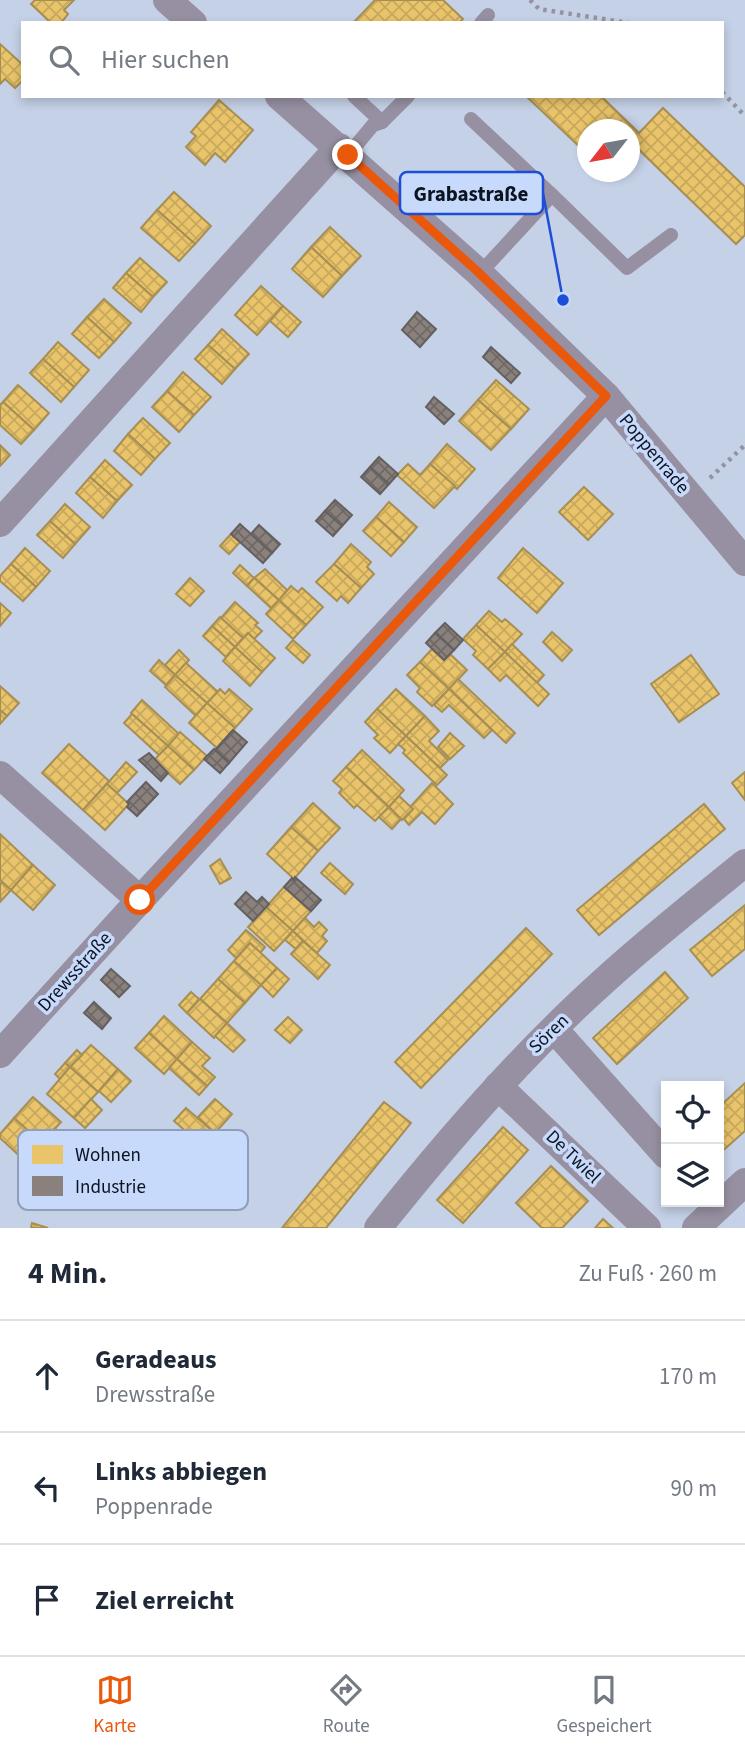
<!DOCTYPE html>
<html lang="de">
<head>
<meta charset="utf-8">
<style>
  body { margin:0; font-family:"Source Sans 3",sans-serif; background:#f6f6f7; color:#1f2937 }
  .controls { position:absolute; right:21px; bottom:21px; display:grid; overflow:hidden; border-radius:0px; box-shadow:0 4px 10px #0003 }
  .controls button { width:63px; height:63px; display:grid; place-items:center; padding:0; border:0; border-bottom:2px solid #e0e1e3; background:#fff; color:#1f2937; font:35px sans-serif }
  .compass { position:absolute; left:577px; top:119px; width:63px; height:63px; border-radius:50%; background:#fff; box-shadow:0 4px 10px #0003; rotate:239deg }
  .stop { position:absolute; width:21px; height:21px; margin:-16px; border:5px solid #ea580c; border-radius:50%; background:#fff }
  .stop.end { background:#ea580c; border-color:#fff; box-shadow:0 2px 7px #0008 }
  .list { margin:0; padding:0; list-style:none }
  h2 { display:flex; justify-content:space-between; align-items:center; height:91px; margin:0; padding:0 28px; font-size:30px }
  h2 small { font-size:23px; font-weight:400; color:#747a83 }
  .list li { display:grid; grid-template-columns:46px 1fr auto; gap:21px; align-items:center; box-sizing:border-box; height:112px; padding:0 28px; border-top:2px solid #e0e1e3 }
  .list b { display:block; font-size:26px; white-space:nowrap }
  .list p { margin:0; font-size:23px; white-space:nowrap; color:#747a83 }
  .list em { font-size:23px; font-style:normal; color:#747a83 }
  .icon { flex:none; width:38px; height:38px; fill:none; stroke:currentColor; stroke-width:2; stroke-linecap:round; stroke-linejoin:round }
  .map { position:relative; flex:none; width:745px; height:1228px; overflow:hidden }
  .search { position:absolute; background:#fff; box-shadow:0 4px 10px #0003; left:21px; right:21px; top:21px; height:77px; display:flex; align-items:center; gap:18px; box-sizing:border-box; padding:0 24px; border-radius:0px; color:#747a83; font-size:26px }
  .sheet { height:427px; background:#fff }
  nav { display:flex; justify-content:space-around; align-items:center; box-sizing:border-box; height:98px; border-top:2px solid #e0e1e3; background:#fff; font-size:19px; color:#747a83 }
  nav a { display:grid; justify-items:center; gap:4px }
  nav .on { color:#ea580c }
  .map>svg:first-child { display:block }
  .homes { fill:url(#homes-cross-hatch); stroke:#a78f54; stroke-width:2 }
  .industry { fill:url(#industry-cross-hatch); stroke:#646061; stroke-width:2 }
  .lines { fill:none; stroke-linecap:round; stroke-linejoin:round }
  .path { stroke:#9592a1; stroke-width:4.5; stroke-dasharray:3.5 5; stroke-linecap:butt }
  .lane { stroke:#9790a2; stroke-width:14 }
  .street { stroke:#9790a2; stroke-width:28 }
  .route { stroke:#ea580c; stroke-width:9 }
  .labels { text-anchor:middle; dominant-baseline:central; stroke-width:7; stroke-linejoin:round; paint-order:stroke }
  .street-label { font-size:19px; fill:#0c1321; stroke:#c8dafb }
  .key { fill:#c8dafb; stroke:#909eba; stroke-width:2 }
  .key-label { font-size:19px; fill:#0c1321 }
  .leader { fill:none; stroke:#1d4ed8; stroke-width:2.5 }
  .callout-dot { fill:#1d4ed8; stroke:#c8dafb; stroke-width:2.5 }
  .callout { fill:#c8dafb; stroke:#1d4ed8; stroke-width:2.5 }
  .callout-label { font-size:21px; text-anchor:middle; font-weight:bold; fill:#0c1321 }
</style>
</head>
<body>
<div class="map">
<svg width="745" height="1228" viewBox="0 0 745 1228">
  <defs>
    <pattern id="homes-cross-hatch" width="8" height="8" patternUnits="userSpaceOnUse" patternTransform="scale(1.75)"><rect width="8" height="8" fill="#e9c46a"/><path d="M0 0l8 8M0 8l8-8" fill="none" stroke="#c7a85c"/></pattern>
    <pattern id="industry-cross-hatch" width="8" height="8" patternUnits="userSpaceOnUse" patternTransform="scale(1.75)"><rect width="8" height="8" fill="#8a817c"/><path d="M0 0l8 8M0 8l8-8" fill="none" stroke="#6f6865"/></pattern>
  </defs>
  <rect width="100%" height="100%" fill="#c5d1e7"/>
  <g class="homes">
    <path d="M35 0H74L64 10 68 14 61 23H51L31 4Z"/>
    <path d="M375 0H443L463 19 459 23H353Z"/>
    <path d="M0 44 23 65V80L15 88 5 79 0 84Z"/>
    <path d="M526 96H601L639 133 663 108 745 187V235L736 244 635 146 630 151V130H588V155Z"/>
    <path d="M219 100 253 130 225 162 215 153 205 165 186 147 196 136 191 132Z"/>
    <path d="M174 192 211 226 195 244 157 210Z"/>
    <path d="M157 210 195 244 179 261 141 228Z"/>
    <path d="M330 227 361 256 342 276 311 247Z"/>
    <path d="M311 247 342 276 323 297 292 269Z"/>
    <path d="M140 258 167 282 153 297 126 273Z"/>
    <path d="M126 273 153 297 141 312 113 288Z"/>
    <path d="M261 286 283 306 257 335 235 315Z"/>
    <path d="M104 299 131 323 114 342 87 317Z"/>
    <path d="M283 306 301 322 288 337 270 321Z"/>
    <path d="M87 317 114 342 99 358 72 334Z"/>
    <path d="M222 329 249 354 235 369 208 345Z"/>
    <path d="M58 342 89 370 74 387 43 359Z"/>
    <path d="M208 345 235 369 222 384 195 359Z"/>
    <path d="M43 359 74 387 61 402 30 373Z"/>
    <path d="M183 372 211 397 194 415 167 391Z"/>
    <path d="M496 380 529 409 511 429 478 400Z"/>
    <path d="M18 385 49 413 34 430 3 402Z"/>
    <path d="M167 391 194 415 179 432 152 407Z"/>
    <path d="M478 400 511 429 491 450 459 421Z"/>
    <path d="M3 402 34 430 21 444 0 425V405Z"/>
    <path d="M143 418 170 443 155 459 128 434Z"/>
    <path d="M128 434 155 459 141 475 114 451Z"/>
    <path d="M447 444 475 469 457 489 430 464Z"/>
    <path d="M0 445 10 455 0 466Z"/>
    <path d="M105 460 132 485 117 501 90 477Z"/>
    <path d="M408 464 420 475 430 464 455 486 434 508 397 475Z"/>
    <path d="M90 477 117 501 103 518 76 493Z"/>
    <path d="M584 487 613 514 588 540 559 512Z"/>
    <path d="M389 502 417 527 404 542 376 517Z"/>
    <path d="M65 504 90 527 75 544 50 521Z"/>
    <path d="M376 517 404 542 391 556 363 531Z"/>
    <path d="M50 521 75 544 63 558 37 535Z"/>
    <path d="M231 534 240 542 229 554 220 546Z"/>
    <path d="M351 544 371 562 367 567 374 574 361 588 334 564Z"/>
    <path d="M25 548 50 571 36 587 11 564Z"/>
    <path d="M523 548 563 583 537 613 498 578Z"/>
    <path d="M11 564 36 587 23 601 0 581V576Z"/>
    <path d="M334 564 361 588 348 603 341 596 337 601 316 582Z"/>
    <path d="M240 565 254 578 247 586 233 573Z"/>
    <path d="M265 569 287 590 279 600 254 578Z"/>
    <path d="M190 578 204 591 190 606 176 594Z"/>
    <path d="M254 578 279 600 271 608 247 586Z"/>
    <path d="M291 586 298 592 302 588 323 607 306 625 279 600Z"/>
    <path d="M279 600 306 625 293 639 266 614Z"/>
    <path d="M235 602 258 623 255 625 262 631 254 639 248 633 243 638 221 618Z"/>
    <path d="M0 603 11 613 0 626Z"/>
    <path d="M489 611 502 622 505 619 522 634 505 652 476 625Z"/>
    <path d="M220 617 243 638 235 647 212 626Z"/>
    <path d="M476 625 505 652 488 669 473 655 476 651 463 639Z"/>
    <path d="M212 626 235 647 226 657 203 636Z"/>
    <path d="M552 632 572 650 562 661 543 642Z"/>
    <path d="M248 633 275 658 262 672 235 647Z"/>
    <path d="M293 640 310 655 303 663 286 648Z"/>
    <path d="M512 644 544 675 537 683 505 652Z"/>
    <path d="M235 647 262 672 250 686 223 661Z"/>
    <path d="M432 649 444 660 450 654 467 670 449 689 420 662Z"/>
    <path d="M179 650 189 660 175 675 165 665Z"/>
    <path d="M505 652 549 694 538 706 506 675 500 681 488 669Z"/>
    <path d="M691 655 719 694 679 722 651 684Z"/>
    <path d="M159 660 175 675 166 685 150 671Z"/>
    <path d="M420 662 449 689 432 706 417 692 420 688 407 675Z"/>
    <path d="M186 663 218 692 207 703 175 675Z"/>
    <path d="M175 675 207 703 196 716 165 687Z"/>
    <path d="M458 679 515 733 506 743 449 689Z"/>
    <path d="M0 686 19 703 7 716 0 710Z"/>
    <path d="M220 689 225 694 229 689 252 709 235 728 207 703Z"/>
    <path d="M396 689 425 716 406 736 377 709Z"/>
    <path d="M449 689 492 730 484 738 449 705 442 712 434 705Z"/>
    <path d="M142 700 179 734 168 746 131 713Z"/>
    <path d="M207 703 235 728 217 748 189 723Z"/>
    <path d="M377 709 406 736 390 753 374 738 378 735 365 722Z"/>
    <path d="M0 710 7 716 0 724Z"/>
    <path d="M132 714 168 746 159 755 124 723Z"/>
    <path d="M425 716 439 731 429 741 448 760 440 768 406 736Z"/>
    <path d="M180 732 207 756 194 770 168 746Z"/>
    <path d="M450 733 464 746 450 759 438 747Z"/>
    <path d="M406 736 447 775 437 785 403 753 405 750 398 744Z"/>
    <path d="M69 744 109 781 83 810 42 773Z"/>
    <path d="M168 746 194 770 180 784 154 760Z"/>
    <path d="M362 750 404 790 389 807 346 767Z"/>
    <path d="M126 762 137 772 117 793 107 784Z"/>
    <path d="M346 767 389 807 375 821 357 805 354 808 339 793 342 789 333 781Z"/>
    <path d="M745 772V800L732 783Z"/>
    <path d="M432 783 453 804 435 824 422 812 409 825 404 819 413 809 410 807Z"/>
    <path d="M107 784 129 804 105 830 83 810Z"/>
    <path d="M399 796 413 809 402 820 389 807Z"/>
    <path d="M313 803 340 828 318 851 291 827Z"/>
    <path d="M704 804 725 829 599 935 577 910Z"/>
    <path d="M389 807 401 819 392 829 379 817Z"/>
    <path d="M291 827 318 851 294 879 267 854Z"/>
    <path d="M0 834 33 865 11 890 0 880Z"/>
    <path d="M220 859 231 878 220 884 210 866Z"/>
    <path d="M330 863 353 884 345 894 321 873Z"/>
    <path d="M33 865 55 885 33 910 11 890Z"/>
    <path d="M2 882 11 890 0 902V884Z"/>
    <path d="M284 887 311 911 293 931 266 907Z"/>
    <path d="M745 905V949L712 976 690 950Z"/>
    <path d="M266 907 293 931 274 951 248 927Z"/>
    <path d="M305 918 314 927 319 922 327 930 322 936 327 941 317 953 293 931Z"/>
    <path d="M526 928 552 954 421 1088 395 1062Z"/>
    <path d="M246 930 265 947 260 953 250 943 236 958 228 950Z"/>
    <path d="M293 931 303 941 296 949 285 940Z"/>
    <path d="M303 941 330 965 318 979 291 954Z"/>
    <path d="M250 943 277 968 261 985 234 961Z"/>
    <path d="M234 961 261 985 245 1003 218 979Z"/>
    <path d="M277 968 289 979 273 997 261 985Z"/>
    <path d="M665 972 688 998 617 1064 593 1038Z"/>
    <path d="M218 979 245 1003 227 1023 200 999Z"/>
    <path d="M191 992 199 999 187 1013 179 1005Z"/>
    <path d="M200 999 227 1023 214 1038 187 1013Z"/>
    <path d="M164 1016 192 1042 177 1059 149 1033Z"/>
    <path d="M288 1017 302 1030 290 1043 275 1030Z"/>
    <path d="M227 1023 245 1040 233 1052 215 1036Z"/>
    <path d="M149 1033 177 1059 164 1074 135 1048Z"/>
    <path d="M192 1042 210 1058 202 1066 215 1077 207 1086 177 1059Z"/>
    <path d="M91 1045 118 1069 98 1092 70 1067Z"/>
    <path d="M77 1050 82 1055 70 1067 65 1063Z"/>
    <path d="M177 1059 207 1086 199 1095 169 1068Z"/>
    <path d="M65 1063 70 1067 60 1079 55 1074Z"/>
    <path d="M70 1067 98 1092 74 1118 47 1094Z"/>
    <path d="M118 1069 131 1081 111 1102 99 1091Z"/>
    <path d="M745 1083V1131L719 1154V1107Z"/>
    <path d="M33 1097 61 1122 42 1143 14 1118Z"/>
    <path d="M91 1099 102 1110 85 1128 74 1118Z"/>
    <path d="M215 1099 232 1114 215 1133 198 1117Z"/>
    <path d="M384 1102 411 1123 326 1228H282Z"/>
    <path d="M186 1108 210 1129 198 1142 174 1121Z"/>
    <path d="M14 1118 42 1143 25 1161 0 1138V1134Z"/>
    <path d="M503 1127 528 1150 463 1223 437 1200Z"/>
    <path d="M55 1128 68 1149 59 1159 42 1143Z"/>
    <path d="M551 1166 588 1201 562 1228H542L516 1203Z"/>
    <path d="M603 1219 613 1228H595Z"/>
    <path d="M32 1223 48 1228H31Z"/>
  </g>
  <g class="industry">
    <path d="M417 312 436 329 420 347 402 330Z"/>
    <path d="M491 347 520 373 511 383 483 357Z"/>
    <path d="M434 397 454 414 444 424 426 407Z"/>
    <path d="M379 457 398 474 389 484 370 467Z"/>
    <path d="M370 467 389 484 380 494 361 477Z"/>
    <path d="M335 500 352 515 342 526 325 511Z"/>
    <path d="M325 511 342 526 333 536 316 521Z"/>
    <path d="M240 524 272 553 263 563 231 534Z"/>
    <path d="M259 525 280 544 272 553 251 534Z"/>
    <path d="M445 623 463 640 454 650 435 633Z"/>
    <path d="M435 633 454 650 444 660 426 643Z"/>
    <path d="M233 730 247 742 229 763 215 750Z"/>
    <path d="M214 749 229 763 220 773 204 759Z"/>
    <path d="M149 753 168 773 161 781 139 760Z"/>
    <path d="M146 782 158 794 137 816 127 807 129 804 127 802Z"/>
    <path d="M295 877 321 900 311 911 284 887 292 878 294 880Z"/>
    <path d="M246 892 257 902 262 897 269 904 253 921 235 904Z"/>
    <path d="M111 969 130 986 119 997 101 980Z"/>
    <path d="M94 1002 111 1018 102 1029 84 1013Z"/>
  </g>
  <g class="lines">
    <g class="path">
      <path d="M530 0 539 9 629 23"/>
      <path d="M722 92 745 116"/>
      <path d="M710 478 745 445"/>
    </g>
    <g class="lane">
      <path d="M481 23 488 15"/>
      <path d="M354 96 382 122"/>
      <path d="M471 119 552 195 480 273"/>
      <path d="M348 155 373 125 382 122 408 96"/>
      <path d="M552 195 627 268 671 235"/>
    </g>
    <g class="street">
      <path d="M167 0 193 23"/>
      <path d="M279 96 477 271 606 396 745 562"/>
      <path d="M0 523 339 147"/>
      <path d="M0 775 140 900"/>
      <path d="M554 1029 666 1155"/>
      <path d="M0 1054 140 900 606 396"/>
      <path d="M498 1086 647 1228"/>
      <path d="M378 1228C447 1141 522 1054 605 980 650 939 698 901 745 863"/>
      <path d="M696 1228 745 1182"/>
    </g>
  </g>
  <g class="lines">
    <path class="route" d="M140 900 606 396 477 271 348 155"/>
  </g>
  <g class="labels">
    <g class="street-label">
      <text transform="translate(654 454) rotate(50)">Poppenrade</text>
      <text transform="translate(75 972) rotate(-48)">Drewsstraße</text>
      <text transform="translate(549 1034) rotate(-44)">Sören</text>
      <text transform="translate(573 1157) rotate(44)">De Twiel</text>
    </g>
  </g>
  <rect x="18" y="1130" width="230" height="80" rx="10" class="key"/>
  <rect x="32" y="1145" width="31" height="19" fill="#e9c46a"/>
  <rect x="32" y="1176" width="31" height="20" fill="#8a817c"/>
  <g class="key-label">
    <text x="75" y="1161">Wohnen</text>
    <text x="75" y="1193">Industrie</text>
  </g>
  <path class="leader" d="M563 300L543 193"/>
  <circle class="callout-dot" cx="563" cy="300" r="7"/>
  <rect class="callout" x="400" y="172" width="143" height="42" rx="7"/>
  <g class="callout-label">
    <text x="471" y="201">Grabastraße</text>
  </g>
</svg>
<div class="controls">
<button><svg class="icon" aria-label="locate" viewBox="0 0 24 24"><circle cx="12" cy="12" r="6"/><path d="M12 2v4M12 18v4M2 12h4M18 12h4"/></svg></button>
<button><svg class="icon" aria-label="layers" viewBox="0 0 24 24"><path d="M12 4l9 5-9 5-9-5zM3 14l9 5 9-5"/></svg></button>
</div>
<svg class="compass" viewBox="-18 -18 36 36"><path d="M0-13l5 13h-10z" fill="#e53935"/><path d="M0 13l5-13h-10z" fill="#747a83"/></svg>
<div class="stop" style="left:140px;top:900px"></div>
<div class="stop end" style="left:348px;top:155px"></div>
<div class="search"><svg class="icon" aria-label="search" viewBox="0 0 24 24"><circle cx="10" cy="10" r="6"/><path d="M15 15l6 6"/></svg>Hier suchen</div>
</div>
<section class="sheet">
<h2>4 Min.<small>Zu Fuß · 260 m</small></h2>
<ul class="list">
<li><svg class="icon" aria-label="ahead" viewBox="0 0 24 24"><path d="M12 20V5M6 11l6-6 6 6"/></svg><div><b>Geradeaus</b><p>Drewsstraße</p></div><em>170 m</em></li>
<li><svg class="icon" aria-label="left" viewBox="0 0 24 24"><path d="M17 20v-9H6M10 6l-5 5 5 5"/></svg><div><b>Links abbiegen</b><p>Poppenrade</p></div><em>90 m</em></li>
<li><svg class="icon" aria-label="arrive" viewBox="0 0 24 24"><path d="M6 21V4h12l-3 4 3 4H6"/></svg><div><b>Ziel erreicht</b></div></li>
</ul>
</section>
<nav>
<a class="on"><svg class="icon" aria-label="map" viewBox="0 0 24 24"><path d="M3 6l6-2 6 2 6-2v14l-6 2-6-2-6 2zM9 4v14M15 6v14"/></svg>Karte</a>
<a><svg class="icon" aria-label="directions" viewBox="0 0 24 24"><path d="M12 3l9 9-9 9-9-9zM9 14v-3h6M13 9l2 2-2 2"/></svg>Route</a>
<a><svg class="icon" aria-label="saved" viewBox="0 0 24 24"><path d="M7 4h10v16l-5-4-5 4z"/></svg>Gespeichert</a>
</nav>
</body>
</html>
